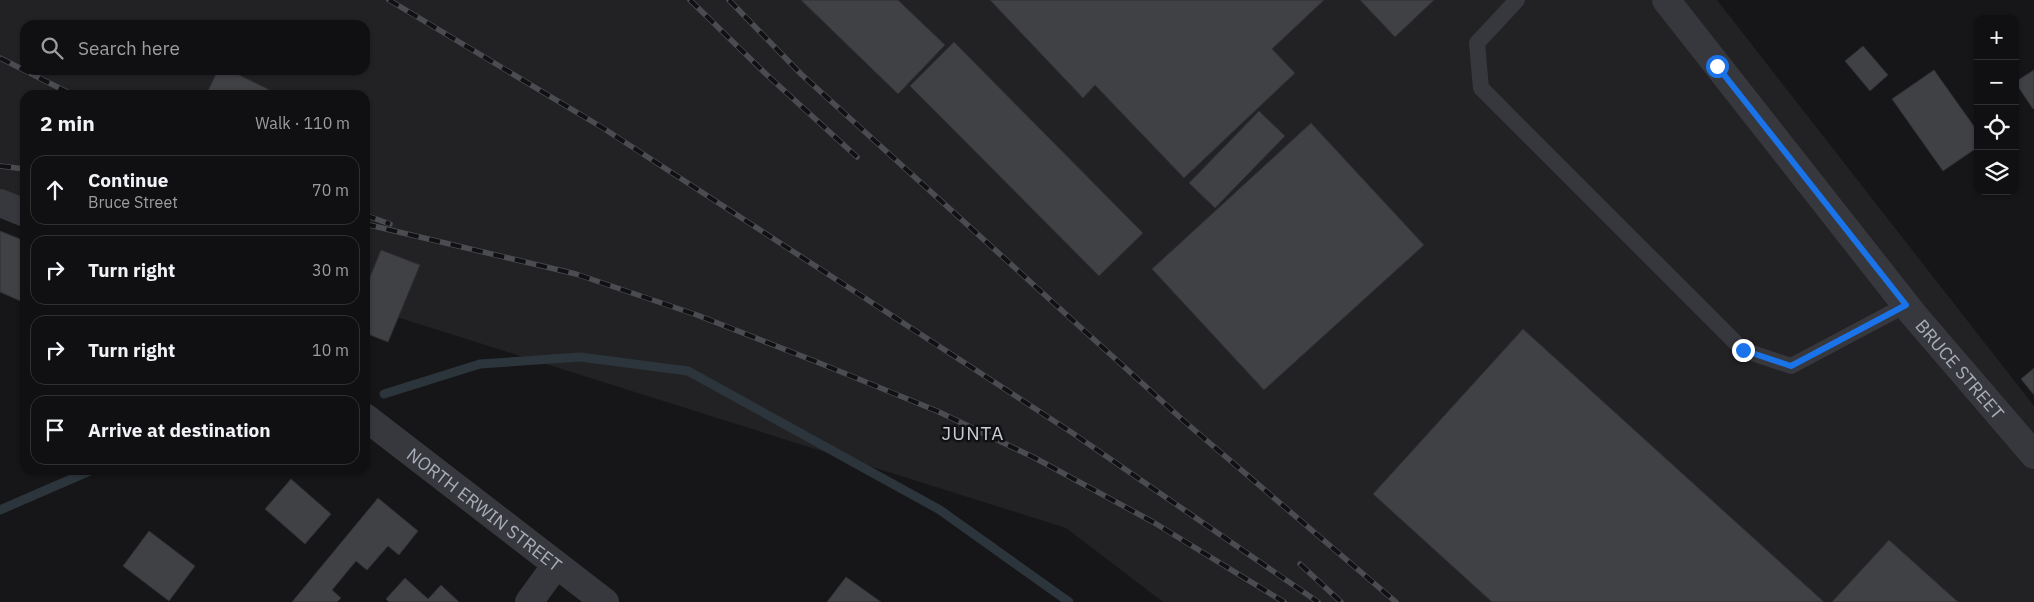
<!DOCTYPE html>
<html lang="en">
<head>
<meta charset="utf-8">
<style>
  body { margin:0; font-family:"IBM Plex Sans",sans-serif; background:#1e1e20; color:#f1f3f6 }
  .controls { position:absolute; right:15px; top:15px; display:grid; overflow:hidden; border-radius:10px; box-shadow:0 1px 4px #0004 }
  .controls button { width:45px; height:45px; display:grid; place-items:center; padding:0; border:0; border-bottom:1px solid #303032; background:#101012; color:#f1f3f6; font:25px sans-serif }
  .stop { position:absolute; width:15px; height:15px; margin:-11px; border:4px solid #1a73e8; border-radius:50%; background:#fff }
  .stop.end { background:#1a73e8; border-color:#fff; box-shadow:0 1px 5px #0008 }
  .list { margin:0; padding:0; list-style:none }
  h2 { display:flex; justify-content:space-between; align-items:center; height:65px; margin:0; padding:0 20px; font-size:21px }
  h2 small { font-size:16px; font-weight:400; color:#9c9d9f }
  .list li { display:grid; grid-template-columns:32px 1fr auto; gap:15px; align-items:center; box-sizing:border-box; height:70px; margin:0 10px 10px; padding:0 10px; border:1px solid #303032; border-radius:15px }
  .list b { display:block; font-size:19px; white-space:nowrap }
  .list p { margin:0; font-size:16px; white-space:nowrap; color:#9c9d9f }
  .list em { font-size:16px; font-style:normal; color:#9c9d9f }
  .icon { flex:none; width:28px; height:28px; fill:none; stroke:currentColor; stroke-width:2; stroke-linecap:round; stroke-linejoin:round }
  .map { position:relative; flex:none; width:2034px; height:602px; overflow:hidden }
  .search { position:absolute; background:#101012; box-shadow:0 1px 4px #0004; left:20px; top:20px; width:350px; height:55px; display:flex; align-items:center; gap:12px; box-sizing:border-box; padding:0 18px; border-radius:15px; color:#9c9d9f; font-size:19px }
  .panel { position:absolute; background:#101012; box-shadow:0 1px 4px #0004; left:20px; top:90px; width:350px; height:385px; border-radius:15px }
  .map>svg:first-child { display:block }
  .built { fill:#222225; fill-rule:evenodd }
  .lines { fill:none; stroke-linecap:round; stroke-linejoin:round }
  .stream { stroke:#2c353c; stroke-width:9 }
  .building { fill:#404145; stroke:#303034 }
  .service { stroke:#37383d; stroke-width:16 }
  .minor { stroke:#37383d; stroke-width:28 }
  .tertiary { stroke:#37383d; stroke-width:28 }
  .rail-casing { stroke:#4a4c52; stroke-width:5.5 }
  .rail { stroke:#111113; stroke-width:4; stroke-dasharray:11; stroke-linecap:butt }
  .route { stroke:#1a73e8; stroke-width:6 }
  .labels { text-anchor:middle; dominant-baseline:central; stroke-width:5; stroke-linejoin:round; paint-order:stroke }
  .street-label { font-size:18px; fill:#a8adb8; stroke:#111113 }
  .neighbourhood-label { font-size:19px; letter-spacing:1px; fill:#c9ccd4; stroke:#111113 }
</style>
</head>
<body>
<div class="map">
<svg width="2034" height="602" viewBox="0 0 2034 602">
  <rect width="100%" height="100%" fill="#161618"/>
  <path class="built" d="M0 0H1717L2034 406V602H1163L1066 528 365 307V95H25V200L0 192ZM25 25H365V70H25Z"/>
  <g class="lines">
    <g class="stream">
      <path d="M384 394 480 364 580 357 688 371 940 510 1069 602"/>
      <path d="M0 510 92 470"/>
    </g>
  </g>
  <g class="building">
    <path d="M801 0H898L945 45 898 94Z"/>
    <path d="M990 0H1324L1272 49 1295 73 1184 178 1095 85 1083 98Z"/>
    <path d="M1360 0H1434L1395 37Z"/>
    <path d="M954 42 1143 233 1099 276 910 86Z"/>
    <path d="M1863 46 1888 75 1870 91 1845 61Z"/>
    <path d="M218 70H229L280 95H206Z"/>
    <path d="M1934 70 1978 132V147L1943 171 1892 99Z"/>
    <path d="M2034 70V108L2033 109 2015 82Z"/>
    <path d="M1259 111 1285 136 1215 208 1189 183Z"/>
    <path d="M1311 123 1424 245 1264 390 1152 269Z"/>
    <path d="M0 231 25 241V303L0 292Z"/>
    <path d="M381 250 420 265 388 342 365 333V289Z"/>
    <path d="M1523 329 1824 602H1492L1373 494Z"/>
    <path d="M2034 368V395L2021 379Z"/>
    <path d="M291 479 331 514 305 544 265 509Z"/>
    <path d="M378 498 418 531 399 555 388 546 367 570 356 561 332 590 341 598 337 602H292Z"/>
    <path d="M149 531 195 566 169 601 123 566Z"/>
    <path d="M1889 540 1958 602H1832Z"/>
    <path d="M846 577 881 602H827Z"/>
    <path d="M405 578 428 599 441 585 459 602H389L386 599Z"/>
  </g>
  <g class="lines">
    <path class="service" d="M1517 0 1477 43 1481 88 1743 350 1791 366 1906 305"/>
    <g class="minor">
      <path id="s1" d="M1666 0 1913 314 2034 455"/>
      <path d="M529 602 556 565"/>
    </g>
    <g class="tertiary">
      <path d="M0 203 25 213"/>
      <path id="s2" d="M365 417 605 602"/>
    </g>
    <defs>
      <g id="rail">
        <path d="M389 0 603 128 1071 432 1318 602"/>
        <path d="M690 0 766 74 857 157"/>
        <path d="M729 0 801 74 1185 422 1396 602"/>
        <path d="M0 58 73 95"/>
        <path d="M0 166 25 169"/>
        <path d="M365 215 390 224"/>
        <path d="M365 224 576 274 697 315 812 360 937 411 1035 458 1153 522 1284 602"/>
        <path d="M1300 564 1341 602"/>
      </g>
    </defs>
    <use href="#rail" class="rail-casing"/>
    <use href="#rail" class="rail"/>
  </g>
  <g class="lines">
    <path class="route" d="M1717 66 1906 305 1791 366 1743 350"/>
  </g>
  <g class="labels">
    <g class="street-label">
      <text stroke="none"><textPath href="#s1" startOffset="472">BRUCE STREET</textPath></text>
      <text stroke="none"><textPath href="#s2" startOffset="151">NORTH ERWIN STREET</textPath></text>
    </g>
    <g class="neighbourhood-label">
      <text x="973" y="433">JUNTA</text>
    </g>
  </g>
</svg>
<div class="controls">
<button>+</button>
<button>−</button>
<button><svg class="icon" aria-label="locate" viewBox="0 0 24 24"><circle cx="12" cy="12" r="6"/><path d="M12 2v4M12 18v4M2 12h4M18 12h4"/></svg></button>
<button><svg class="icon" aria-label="layers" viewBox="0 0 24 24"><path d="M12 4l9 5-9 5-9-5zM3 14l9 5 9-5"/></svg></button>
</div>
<div class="stop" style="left:1717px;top:66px"></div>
<div class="stop end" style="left:1743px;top:350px"></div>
<div class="search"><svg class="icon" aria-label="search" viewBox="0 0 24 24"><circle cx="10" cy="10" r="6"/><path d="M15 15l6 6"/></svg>Search here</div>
<section class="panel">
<h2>2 min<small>Walk · 110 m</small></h2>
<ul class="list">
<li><svg class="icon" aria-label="ahead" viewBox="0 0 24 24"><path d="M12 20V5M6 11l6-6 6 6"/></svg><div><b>Continue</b><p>Bruce Street</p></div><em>70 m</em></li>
<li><svg class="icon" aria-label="right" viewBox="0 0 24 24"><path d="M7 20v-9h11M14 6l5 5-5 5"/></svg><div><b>Turn right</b></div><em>30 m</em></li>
<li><svg class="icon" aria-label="right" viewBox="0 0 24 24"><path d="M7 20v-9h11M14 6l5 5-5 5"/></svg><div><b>Turn right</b></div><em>10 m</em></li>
<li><svg class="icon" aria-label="arrive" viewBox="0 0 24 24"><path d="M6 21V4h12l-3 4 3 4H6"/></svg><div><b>Arrive at destination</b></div></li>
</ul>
</section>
</div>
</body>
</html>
